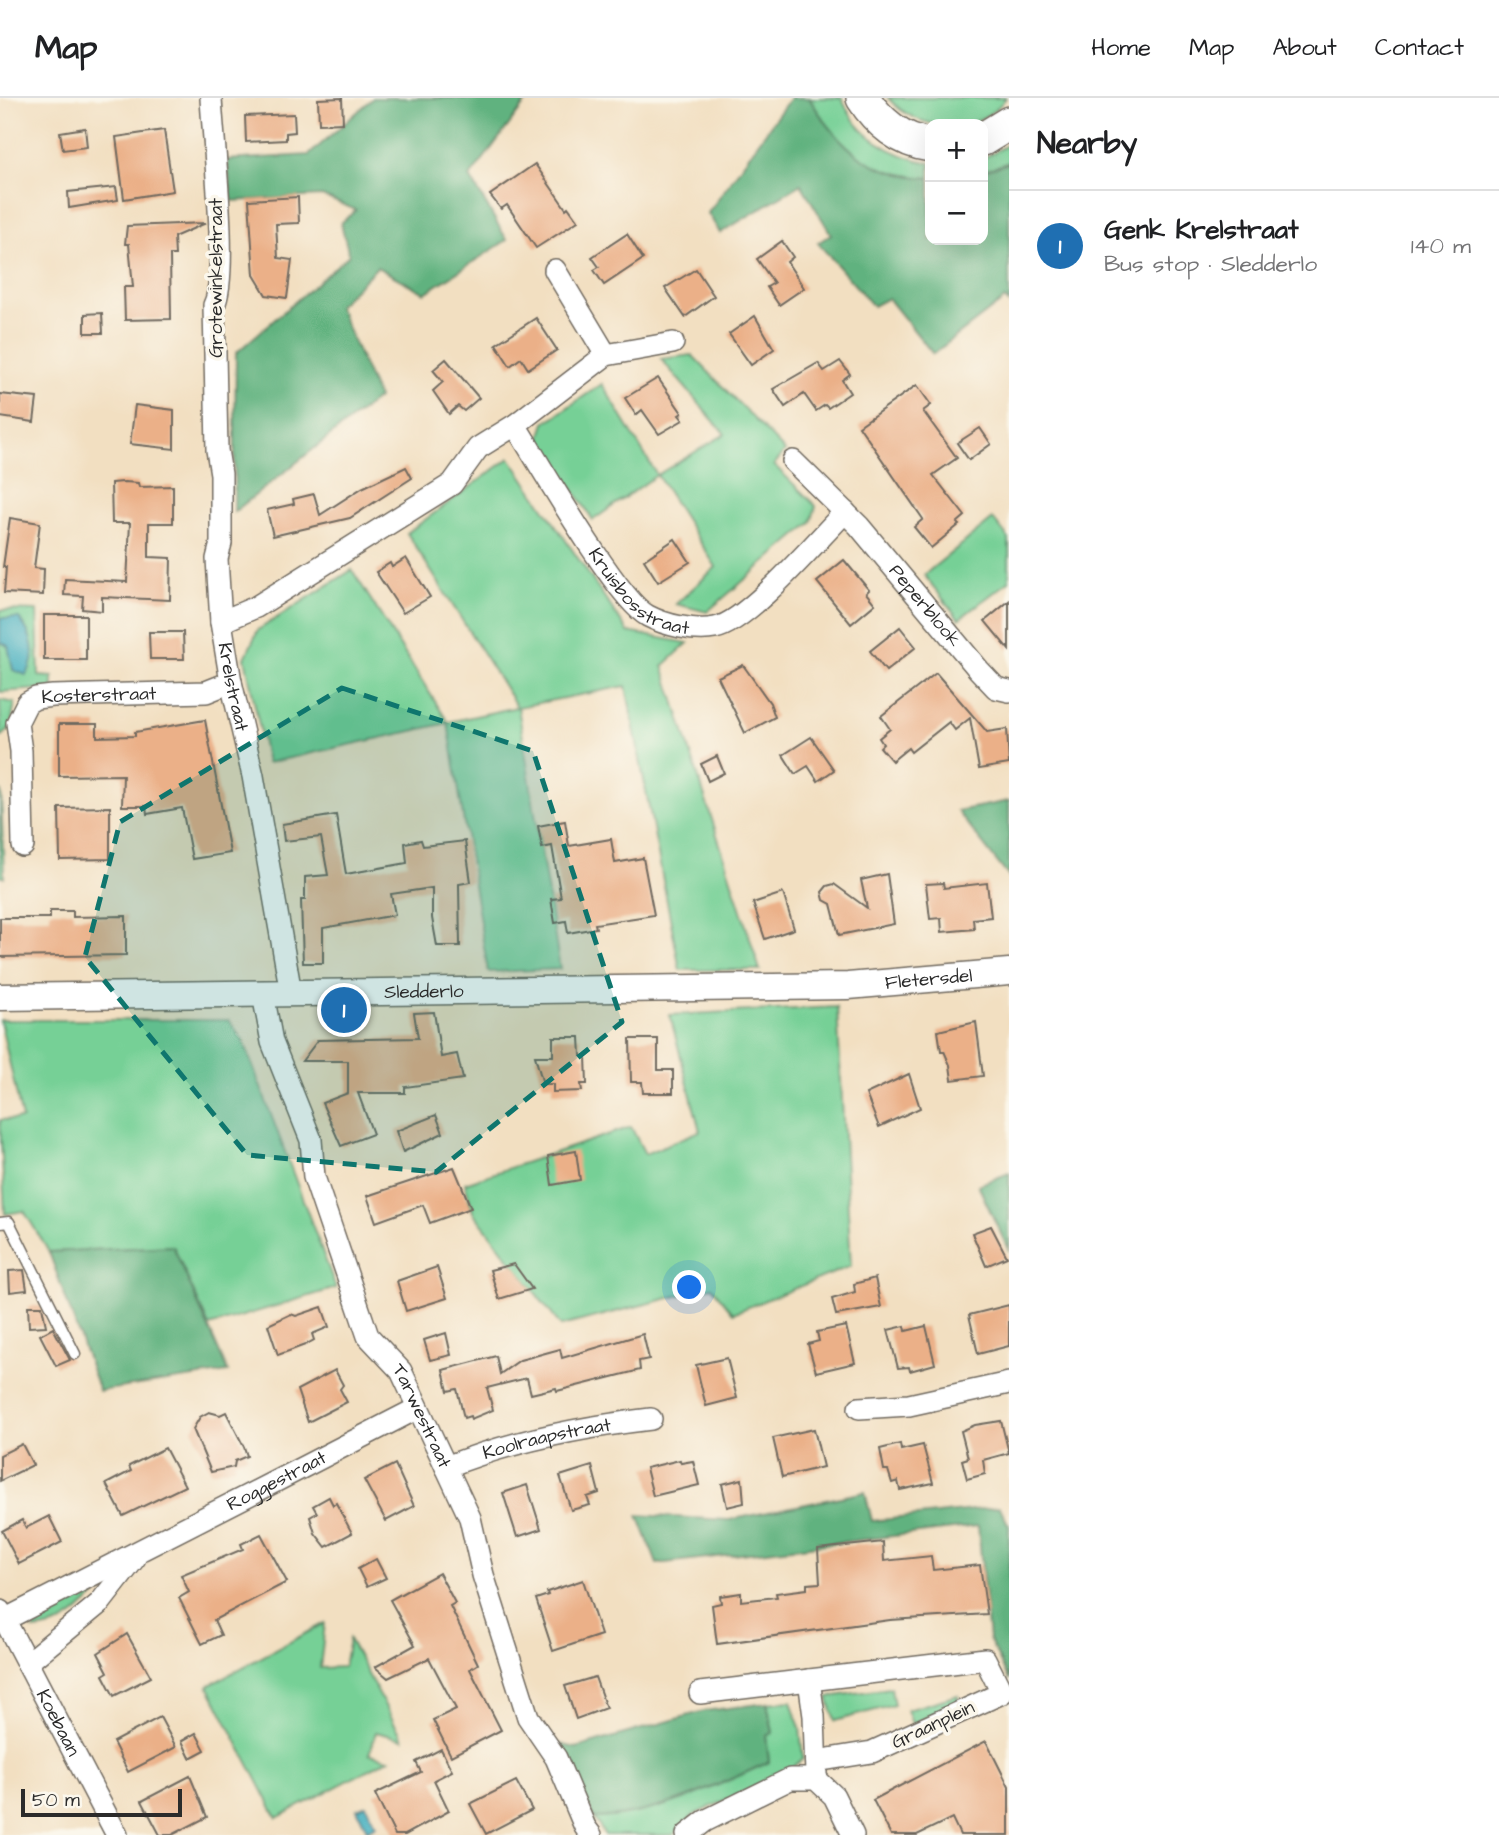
<!DOCTYPE html>
<html lang="en">
<head>
<meta charset="utf-8">
<style>
  body { margin:0; font-family:"Architects Daughter",sans-serif; background:#f2f2f2; color:#202124 }
  .controls { position:absolute; right:21px; top:21px; display:grid; overflow:hidden; border-radius:14px; box-shadow:0 7px 28px #0002 }
  .controls button { width:63px; height:63px; display:grid; place-items:center; padding:0; border:0; border-bottom:2px solid #e0e0e0; background:#fff; color:#202124; font:35px sans-serif }
  .scale { position:absolute; left:21px; bottom:18px; width:161px; box-sizing:border-box; padding-left:7px; border:4px solid #2b2b2b; border-top:0; font-size:19px; line-height:24px; white-space:nowrap; color:#2b2b2b; -webkit-text-stroke:5px #fbf7ec; paint-order:stroke }
  .you { position:absolute; left:690px; top:1190px; width:24px; height:24px; margin:-18px; border:5px solid #fff; border-radius:50%; background:#1a73e8; box-shadow:0 0 0 10px #1a73e833 }
  .badge { display:grid; place-items:center; width:46px; height:46px; border-radius:50%; background:#1f6fb2; color:#fff; font-size:23px; font-weight:700 }
  .pin { position:absolute; translate:-50% -50%; border:4px solid #fff; box-shadow:0 2px 7px #0006 }
  .list { margin:0; padding:0; list-style:none }
  h2 { display:flex; justify-content:space-between; align-items:center; height:91px; margin:0; padding:0 28px; font-size:30px }
  h2 small { font-size:23px; font-weight:400; color:#757577 }
  .list li { display:grid; grid-template-columns:46px 1fr auto; gap:21px; align-items:center; box-sizing:border-box; height:112px; padding:0 28px; border-top:2px solid #e0e0e0 }
  .list b { display:block; font-size:26px; white-space:nowrap }
  .list p { margin:0; font-size:23px; white-space:nowrap; color:#757577 }
  .list em { font-size:23px; font-style:normal; color:#757577 }
  .map { position:relative; flex:none; width:1009px; height:1737px; overflow:hidden }
  header { display:flex; align-items:center; gap:42px; box-sizing:border-box; height:98px; padding:0 35px; background:#fff; border-bottom:2px solid #e0e0e0 }
  header strong { font-size:33px }
  nav { display:flex; gap:38px; margin-inline-start:auto; font-size:24px }
  main { display:flex }
  aside { flex:1; background:#fff }
  .map>svg:first-child { display:block }
  .green { fill:#76d096; stroke:#507e60; stroke-width:2 }
  .forest { fill:#60b27f; stroke:#466e55; stroke-width:2 }
  .water { fill:#40adbe; stroke:#366c74; stroke-width:2 }
  .building { fill:#ebb088 }
  .lines { fill:none; stroke-linecap:round; stroke-linejoin:round }
  .service-casing { stroke:#716a60; stroke-width:13 }
  .minor-casing { stroke:#716a60; stroke-width:24 }
  .tertiary-casing { stroke:#716a60; stroke-width:29 }
  .primary-casing { stroke:#716a60; stroke-width:36 }
  .service { stroke:#fff; stroke-width:10 }
  .minor { stroke:#fff; stroke-width:21 }
  .tertiary { stroke:#fff; stroke-width:26 }
  .primary { stroke:#fff; stroke-width:33 }
  .marked { fill:#0f766e; fill-opacity:0.2; stroke:#0f766e; stroke-width:5; stroke-dasharray:14 9; stroke-linejoin:round }
  .labels { text-anchor:middle; dominant-baseline:central; stroke-width:7; stroke-linejoin:round; paint-order:stroke }
  .street-label { font-size:19px; fill:#2b2b2b; stroke:#fbf7ec }
</style>
</head>
<body>
<header>
<strong>Map</strong>
<nav><a>Home</a><a>Map</a><a>About</a><a>Contact</a></nav>
</header>
<main>
<div class="map">
<svg width="1009" height="1737" viewBox="0 0 1009 1737">
  <rect width="100%" height="100%" fill="#fbf7ec"/>
  <filter id="ink" filterUnits="userSpaceOnUse"><feTurbulence type="fractalNoise" baseFrequency=".0143" numOctaves="2"/><feDisplacementMap in="SourceGraphic" scale="14" xChannelSelector="R" yChannelSelector="G"/><feConvolveMatrix kernelMatrix="1 2 1 2 8 2 1 2 1" color-interpolation-filters="sRGB"/></filter>
  <filter id="wash" filterUnits="userSpaceOnUse"><feTurbulence type="fractalNoise" baseFrequency=".00686" numOctaves="4" result="noise"/><feDisplacementMap in="SourceGraphic" scale="28" xChannelSelector="R" yChannelSelector="G"/><feGaussianBlur stdDeviation="1.57" result="paint"/><feColorMatrix in="noise" values="0 0 0 0 0 0 0 0 0 0 0 0 0 0 0 0 0 1.4 0 .05"/><feComposite in="paint" operator="in"/></filter>
  <g filter="url(#wash)">
    <rect width="100%" height="100%" fill="#f2dfc1"/>
    <g class="green">
      <path d="M809 0H842C856 38 893 58 930 65V80C869 77 841 50 809 0Z"/>
      <path d="M888 0H1006C977 39 917 34 888 0Z"/>
      <path d="M1009 46V64L983 73V60Z"/>
      <path d="M692 257 785 353 774 367 816 408 811 425 707 514 676 506 716 469 657 377 593 422 540 340 545 325 602 286 657 377 725 336 661 261Z"/>
      <path d="M510 360 628 534 688 545 663 568 760 872H680L626 588 518 609 560 871 488 874 448 625 267 665 245 560 258 532 352 472 448 624 517 609 407 435Z"/>
      <path d="M993 421 1009 441V483L959 521 924 477Z"/>
      <path d="M0 512 37 513 39 578 53 579V590L0 594Z"/>
      <path d="M0 602 15 605 10 631 1 639Z"/>
      <path d="M0 693H1L4 779H0Z"/>
      <path d="M837 909 851 1168 733 1215 712 1189 561 1228 473 1114 465 1085 631 1029 645 1056 700 1033 670 917Z"/>
      <path d="M0 922H229L243 942 336 1190 209 1228 173 1148 49 1154 24 1113 5 1116 0 1022 22 1021Z"/>
      <path d="M104 1483V1489C82 1510 66 1531 33 1532L43 1512Z"/>
      <path d="M325 1525 320 1570 344 1569 349 1541 403 1641 376 1634 369 1656 389 1661 277 1720 208 1588Z"/>
      <path d="M891 1590 894 1607 835 1623 828 1599Z"/>
      <path d="M958 1597 959 1604 912 1626 907 1612Z"/>
      <path d="M791 1603 800 1630 803 1661 784 1676 695 1716 673 1737H605L594 1720C656 1718 713 1690 769 1664L766 1637 773 1634 767 1605Z"/>
    </g>
    <g class="forest">
      <path d="M373 0H529L470 79 507 142 425 195 377 169 338 208 378 300 234 414 236 255 349 157 341 125 356 112 322 98 232 103 227 62 309 57Z"/>
      <path d="M790 0H809C840 49 869 77 930 80V142H983V73L1009 65V206L1005 201 933 256 888 200 873 208 818 145 831 136 801 86 720 135 708 115Z"/>
      <path d="M1009 703V779L957 713Z"/>
      <path d="M1009 1075V1153L978 1087Z"/>
      <path d="M173 1148 228 1274 99 1293 49 1154Z"/>
      <path d="M865 1394 872 1423 1000 1409 1009 1428V1582L989 1541 978 1428 657 1466 638 1417 729 1422Z"/>
      <path d="M767 1605 773 1635 766 1638 769 1664C713 1689 656 1718 594 1720L560 1646 576 1650 704 1613Z"/>
    </g>
    <g class="water">
      <path d="M0 520H19C32 536 39 558 26 577L13 572 8 548 0 544Z"/>
      <path d="M366 1707 376 1727 367 1732 357 1711Z"/>
    </g>
    <g id="blocks">
      <g class="building">
        <path d="M342 0 343 25 319 26 318 1Z"/>
        <path d="M294 16 295 34 286 35V42L246 44 245 18Z"/>
        <path d="M85 30 87 49 63 52 60 34Z"/>
        <path d="M164 32 173 93 124 101 116 39Z"/>
        <path d="M535 66 566 111 568 109 578 123 536 150 507 107 501 111 490 97Z"/>
        <path d="M116 89 118 102 69 110 68 94Z"/>
        <path d="M298 99 299 125 276 126 278 160 292 162 287 200 266 197 254 177 249 102Z"/>
        <path d="M206 125 174 139 175 157H170L171 221 125 222 124 189H133L129 146H125L127 128Z"/>
        <path d="M627 136 643 161 604 187 594 172 599 169 592 159Z"/>
        <path d="M782 143 793 159 787 164 804 190 779 207 767 189 774 185 757 161Z"/>
        <path d="M696 171 714 198 685 219 665 190Z"/>
        <path d="M102 215 103 235H85V216Z"/>
        <path d="M755 218 774 251 751 267 729 236Z"/>
        <path d="M536 220 557 252 528 271 521 260 510 268 496 246Z"/>
        <path d="M446 261 479 300 464 313 458 308 449 316 433 293 443 284 433 272Z"/>
        <path d="M840 263 850 276 842 282 850 295 828 310 825 307 816 313 804 296 785 309 773 291 818 265 824 273Z"/>
        <path d="M658 280 682 315 679 317 683 322 659 336 642 312 636 317 625 300Z"/>
        <path d="M917 287 931 307 923 313 957 360 933 377 965 418 957 425 959 427 931 450 914 429 923 421 859 328Z"/>
        <path d="M0 296 37 300 34 324 0 319Z"/>
        <path d="M135 307 174 312V351L130 346Z"/>
        <path d="M980 330 991 346 969 362 957 345Z"/>
        <path d="M406 369 412 380 350 420 273 438 267 412 294 406 293 401 314 396 320 417 362 390Z"/>
        <path d="M124 384 138 385 139 389 173 388V425H149V459L171 460 170 502 102 499V513L82 511 83 498 64 497 65 481 127 484 130 425H112L111 385Z"/>
        <path d="M10 420 40 425 34 470 44 471 43 497 4 495 6 469H3Z"/>
        <path d="M675 441 690 464 658 484 644 462Z"/>
        <path d="M406 460 430 499 403 515 376 474 390 465 392 469Z"/>
        <path d="M844 462 869 492 866 495 875 506 851 526 817 484Z"/>
        <path d="M1009 503V552L985 523Z"/>
        <rect x="44" y="517" width="42" height="45"/>
        <path d="M900 529 916 549 886 573 870 553Z"/>
        <path d="M149 534H183L184 561H150Z"/>
        <path d="M743 567 770 605 775 619 745 635 718 579Z"/>
        <path d="M936 575 987 634 1007 631 1009 666 979 671 970 620 955 632 949 624 911 654 908 650 892 663 880 649 883 646 879 640 890 631 881 618Z"/>
        <path d="M205 622 230 755 192 761 182 710 147 716 146 708H122L123 677 59 678V626H97V639L135 638V634Z"/>
        <path d="M811 639 834 672 818 683 808 668 795 676 783 657Z"/>
        <path d="M717 658 724 675 708 683 701 666Z"/>
        <path d="M110 709V761L60 762 59 710Z"/>
        <path d="M336 717 346 776 407 765 405 745 421 742 423 748 465 743 471 784 459 786 460 848H437L432 820V790L391 796 395 817 323 830V865H303L301 802H305V779L328 777 321 739 284 743 282 726Z"/>
        <path d="M565 723 569 748 611 741 615 765 643 760 654 817 595 826 596 830 568 835 566 823 555 825 551 801 561 800 552 748 542 750 538 728Z"/>
        <path d="M887 776 894 826 839 837 831 806 824 802 822 794 827 788 834 786 867 810 861 782Z"/>
        <path d="M943 785 944 790 987 785 991 819 973 821 974 831 942 834 941 820 930 821 926 786Z"/>
        <path d="M783 795 794 831 765 841 753 805Z"/>
        <path d="M50 813H73V819L126 818V857L0 859V820H50Z"/>
        <path d="M434 914 441 959 457 956 463 981 405 989V995H358L373 1036 341 1048 322 1005 348 995V963H302L318 942 418 940 414 915Z"/>
        <path d="M976 924 983 978 952 982 950 967 944 953H941L938 933Z"/>
        <path d="M553 939H580L581 958H586L587 986H581L582 993 553 994V986H543L535 958H553Z"/>
        <path d="M630 941H658V972H673V995H643L642 984H631Z"/>
        <path d="M909 976 920 1010 879 1029 866 996Z"/>
        <path d="M436 1017 443 1035 403 1054 396 1033Z"/>
        <path d="M576 1053 580 1082 552 1087 548 1058Z"/>
        <path d="M454 1069 471 1110 430 1125 423 1107 376 1124 367 1098Z"/>
        <path d="M991 1128 1007 1159 986 1168 972 1135Z"/>
        <path d="M514 1166 532 1191 499 1201 490 1172Z"/>
        <path d="M437 1169 447 1200 406 1213 397 1183Z"/>
        <path d="M24 1172 27 1192 10 1194 9 1173Z"/>
        <path d="M875 1180 881 1209 836 1217 832 1201 855 1194 854 1186Z"/>
        <path d="M1009 1207V1248L978 1256 969 1217Z"/>
        <path d="M28 1208H42L46 1228 29 1229Z"/>
        <path d="M322 1209 329 1229 312 1236 314 1242 305 1247 278 1257 268 1227 291 1216 296 1218Z"/>
        <path d="M846 1228 855 1265 816 1274 808 1246 819 1243 817 1234Z"/>
        <path d="M905 1228 906 1233 926 1228 935 1266 910 1273 909 1269 898 1270 888 1232Z"/>
        <path d="M53 1230 70 1262 56 1268 40 1237Z"/>
        <path d="M446 1235 451 1257 430 1262 424 1242Z"/>
        <path d="M643 1236 649 1261 639 1263 640 1272 557 1293 556 1290 531 1296 527 1280 487 1290 493 1312 471 1321 470 1318 464 1320 457 1291 448 1293 443 1272 496 1258 500 1276 520 1262 560 1251 562 1260Z"/>
        <path d="M727 1260 737 1300 706 1308 696 1267Z"/>
        <path d="M335 1272 343 1287 340 1291 347 1304 308 1324 297 1292Z"/>
        <path d="M209 1314 220 1317 226 1314 244 1349 247 1358 235 1363 234 1369 211 1374 193 1331 200 1319Z"/>
        <path d="M1001 1323 1009 1355 983 1362 985 1376 967 1381 962 1362 968 1360 961 1333 975 1327Z"/>
        <path d="M814 1331 823 1369 782 1379 773 1340Z"/>
        <path d="M22 1346 33 1367 0 1383V1357Z"/>
        <path d="M900 1346 901 1352 923 1347 933 1385 900 1392 898 1383 892 1385 888 1372H884L880 1351Z"/>
        <path d="M165 1350 185 1388 123 1418 106 1386 131 1373 129 1368Z"/>
        <path d="M680 1362 681 1365 693 1363 699 1387 653 1398 646 1370Z"/>
        <path d="M395 1366 414 1408 386 1423 364 1382Z"/>
        <path d="M592 1368 599 1395 587 1399 590 1407 571 1412 560 1378Z"/>
        <path d="M742 1381 744 1405 727 1409 722 1386Z"/>
        <path d="M527 1387 541 1431 517 1439 503 1395Z"/>
        <path d="M329 1399 333 1407 336 1405 352 1435 326 1449 315 1435 310 1419 317 1415 313 1408Z"/>
        <path d="M49 1418 62 1444 19 1466 2 1433 22 1422 26 1430Z"/>
        <path d="M261 1436 287 1484 214 1522 221 1537 202 1546 179 1500 189 1494 181 1477 243 1451 241 1446Z"/>
        <path d="M883 1444 884 1463 931 1458 933 1472 980 1467 987 1516 890 1522 717 1546 712 1507 721 1505 720 1498 741 1495V1503L777 1499 776 1495 807 1491V1486L820 1485 818 1451Z"/>
        <path d="M376 1461 386 1480 367 1489 358 1471Z"/>
        <path d="M439 1475 455 1505 450 1508 478 1566 470 1571 501 1632 451 1658 433 1622 456 1611 429 1560 388 1580 375 1569 415 1547 390 1502Z"/>
        <path d="M583 1482 601 1537 553 1553 536 1501 548 1497 547 1494Z"/>
        <path d="M127 1536 151 1579 114 1598 103 1577 108 1574 98 1555Z"/>
        <path d="M595 1579 606 1610 576 1621 565 1588Z"/>
        <path d="M160 1619 176 1649 128 1674 113 1644Z"/>
        <path d="M196 1635 205 1652 190 1660 182 1643Z"/>
        <path d="M986 1643 1009 1689V1737H960L952 1720 917 1737H891L873 1702Z"/>
        <path d="M441 1651 452 1673 434 1682 449 1713 405 1737H395L375 1696 421 1674 416 1664Z"/>
        <path d="M190 1678 207 1719 172 1737H160L142 1703Z"/>
        <path d="M516 1683 532 1712 486 1736 470 1706Z"/>
      </g>
    </g>
  </g>
  <g filter="url(#ink)">
    <use href="#blocks" fill-opacity="0" stroke="#716a60" stroke-width="2"/>
    <g class="lines">
      <defs>
        <path id="service" d="M0 1125 9 1124 75 1256"/>
        <g id="minor">
          <path id="s1" d="M211 0C213 41 229 178 214 207L217 352 221 376V445L217 461 221 524 231 584 253 678 291 895"/>
          <path d="M555 172 606 257"/>
          <path id="s2" d="M515 327C538 363 617 502 648 518 665 527 695 534 715 530 748 524 818 441 845 414"/>
          <path id="s3" d="M793 363 859 428 979 572 996 590 1009 593"/>
          <path d="M221 524 256 509 452 386 478 350 515 327 606 257 673 245"/>
          <path id="s4" d="M23 748 21 653 17 625 27 605 36 600 53 598 206 594 231 584"/>
          <path id="s5" d="M263 896 272 944 311 1042 314 1079 368 1238 401 1273 470 1420 483 1477 528 1619 556 1660 585 1729 591 1737"/>
          <path d="M859 1310 909 1307 1009 1285"/>
          <path id="s6" d="M446 1369C511 1343 582 1329 651 1321"/>
          <path id="s7" d="M0 1513 117 1737"/>
          <path id="s8" d="M4 1522C141 1452 279 1382 416 1311"/>
          <path d="M27 1565 100 1505 135 1460"/>
          <path d="M809 1582 814 1618 816 1676"/>
          <path d="M700 1595 985 1561 1002 1595 872 1654 816 1663"/>
          <path d="M687 1737 705 1723 790 1681H816L834 1698 853 1737"/>
        </g>
        <g id="tertiary">
          <path id="s9" d="M0 899 848 888 1009 874"/>
        </g>
        <g id="primary">
          <path d="M863 0C878 24 901 43 930 47"/>
          <path d="M983 41 1009 25"/>
        </g>
      </defs>
      <use href="#service" class="service-casing"/>
      <use href="#minor" class="minor-casing"/>
      <use href="#tertiary" class="tertiary-casing"/>
      <use href="#primary" class="primary-casing"/>
      <use href="#service" class="service"/>
      <use href="#minor" class="minor"/>
      <use href="#tertiary" class="tertiary"/>
      <use href="#primary" class="primary"/>
    </g>
  </g>
  <path class="marked" d="M342 590 533 653 622 924 436 1074 247 1057 85 859 120 724Z"/>
  <g class="labels">
    <g class="street-label">
      <text transform="translate(216 180) rotate(-90)">Grotewinkelstraat</text>
      <text stroke="none"><textPath href="#s2" startOffset="212">Kruisbosstraat</textPath></text>
      <text stroke="none"><textPath href="#s3" startOffset="196">Peperblook</textPath></text>
      <text stroke="none"><textPath href="#s1" startOffset="592">Krelstraat</textPath></text>
      <text stroke="none"><textPath href="#s4" startOffset="219">Kosterstraat</textPath></text>
      <text stroke="none"><textPath href="#s9" startOffset="929">Fletersdel</textPath></text>
      <text stroke="none"><textPath href="#s9" startOffset="424">Sledderlo</textPath></text>
      <text stroke="none"><textPath href="#s5" startOffset="457">Tarwestraat</textPath></text>
      <text stroke="none"><textPath href="#s6" startOffset="105">Koolraapstraat</textPath></text>
      <text stroke="none"><textPath href="#s8" startOffset="306">Roggestraat</textPath></text>
      <text stroke="none"><textPath href="#s7" startOffset="126">Koebaan</textPath></text>
      <text transform="translate(933 1627) rotate(-25)">Graanplein</text>
    </g>
  </g>
</svg>
<div class="controls">
<button>+</button>
<button>−</button>
</div>
<div class="scale">50 m</div>
<div class="you"></div>
<div class="pin badge" style="left:344px;top:912px">1</div>
</div>
<aside>
<h2>Nearby<small></small></h2>
<ul class="list">
<li><span class="badge">1</span><div><b>Genk Krelstraat</b><p>Bus stop · Sledderlo</p></div><em>140 m</em></li>
</ul>
</aside>
</main>
</body>
</html>
